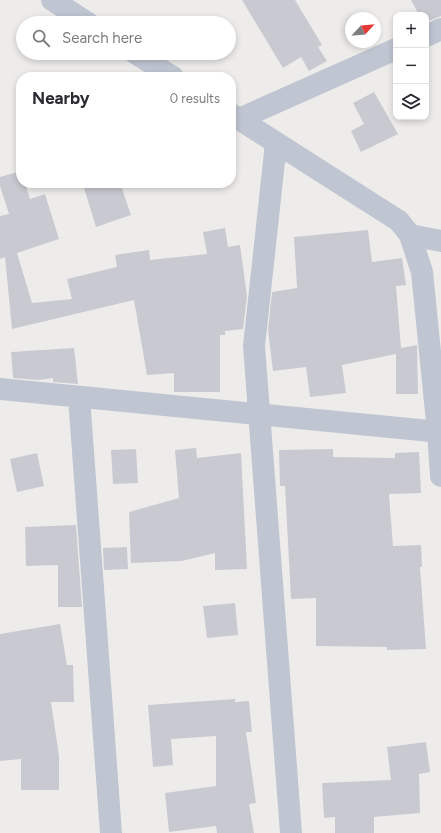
<!DOCTYPE html>
<html lang="en">
<head>
<meta charset="utf-8">
<style>
  body { margin:0; font-family:Figtree,sans-serif; background:#f7f7f7; color:#2b2b33 }
  .controls { position:absolute; right:12px; top:12px; display:grid; overflow:hidden; border-radius:8px; box-shadow:0 2px 6px #0003 }
  .controls button { width:36px; height:36px; display:grid; place-items:center; padding:0; border:0; border-bottom:1px solid #e1e1e2; background:#fff; color:#2b2b33; font:20px sans-serif }
  .compass { position:absolute; left:345px; top:12px; width:36px; height:36px; border-radius:50%; background:#fff; box-shadow:0 2px 6px #0003; rotate:64deg }
  .list { margin:0; padding:0; list-style:none }
  h2 { display:flex; justify-content:space-between; align-items:center; height:52px; margin:0; padding:0 16px; font-size:17px }
  h2 small { font-size:13px; font-weight:400; color:#7c7c81 }
  .icon { flex:none; width:22px; height:22px; fill:none; stroke:currentColor; stroke-width:2; stroke-linecap:round; stroke-linejoin:round }
  .map { position:relative; flex:none; width:441px; height:833px; overflow:hidden }
  .search { position:absolute; background:#fff; box-shadow:0 2px 6px #0003; left:16px; top:16px; width:220px; height:44px; display:flex; align-items:center; gap:10px; box-sizing:border-box; padding:0 14px; border-radius:22px; color:#7c7c81; font-size:15px }
  .panel { position:absolute; background:#fff; box-shadow:0 2px 6px #0003; left:16px; top:72px; width:220px; height:116px; border-radius:16px }
  .map>svg:first-child { display:block }
  .building { fill:#c9cad1 }
  .lines { fill:none; stroke-linecap:round; stroke-linejoin:round }
  .minor { stroke:#bfc6d1; stroke-width:22 }
</style>
</head>
<body>
<div class="map">
<svg width="441" height="833" viewBox="0 0 441 833">
  <rect width="100%" height="100%" fill="#eeeceb"/>
  <g class="building">
    <path d="M242 0H295L322 45 318 47 327 61 309 71 301 57 283 68Z"/>
    <path d="M411 0H441V16L426 22V15H419Z"/>
    <path d="M374 92 398 134 361 152 351 131 364 124 353 103Z"/>
    <path d="M21 171V183H25L30 199 45 194 59 239 17 253 32 303 72 299 67 279 117 267 115 255 149 250 150 260 207 254 203 232 225 228 228 247 240 245 247 296 243 329 225 331V335H220V392H174V373L147 375 134 300 12 329 5 257 0 259V216L9 214 0 186V177Z"/>
    <path d="M101 183H120L131 215 96 227 84 188Z"/>
    <path d="M368 230 372 262 402 258 406 285 396 286 401 348 417 345 418 394H396V354L342 365 346 393 310 397 306 367 273 371 268 330 272 292 297 288 294 237Z"/>
    <path d="M74 348 78 384 53 382V378L38 380 13 378 11 352Z"/>
    <path d="M196 448 197 458 241 453 247 569 215 570V553L182 561 131 563 129 512 179 498 175 450Z"/>
    <path d="M136 449 138 483 113 484 111 450Z"/>
    <path d="M333 449V457L395 458V453L419 452 421 493 389 494 393 546 421 545 422 567H420L426 649 387 650V647L316 646V598L291 599 285 486H280L279 450Z"/>
    <path d="M37 453 44 486 17 492 10 459Z"/>
    <path d="M76 525 82 607H58V565L26 566 25 527Z"/>
    <path d="M127 547 128 569 104 570 103 548Z"/>
    <path d="M235 603 238 635 207 638 203 606Z"/>
    <path d="M60 624 67 665H73L74 702H51L59 756V790H21V759L0 761V634Z"/>
    <path d="M235 699V702L249 701 252 732H246L256 803 249 804 254 833H217L216 826 169 832 165 793 216 786V736L171 739 173 765 153 767 148 705Z"/>
    <path d="M426 742 430 772 419 774 420 813 374 817V833H335V817L324 818 322 783 391 780 387 747Z"/>
  </g>
  <g class="lines">
    <g class="minor">
      <path d="M52 0 88 23"/>
      <path d="M426 36 441 29"/>
      <path d="M135 53 173 77"/>
      <path d="M231 114 399 221 410 235 422 272 438 432 441 476"/>
      <path d="M239 119 396 49"/>
      <path d="M276 143 254 346 291 833"/>
      <path d="M410 235 441 241"/>
      <path d="M0 389 441 432"/>
      <path d="M79 397 111 833"/>
    </g>
  </g>
</svg>
<div class="controls">
<button>+</button>
<button>−</button>
<button><svg class="icon" aria-label="layers" viewBox="0 0 24 24"><path d="M12 4l9 5-9 5-9-5zM3 14l9 5 9-5"/></svg></button>
</div>
<svg class="compass" viewBox="-18 -18 36 36"><path d="M0-13l5 13h-10z" fill="#e53935"/><path d="M0 13l5-13h-10z" fill="#7c7c81"/></svg>
<div class="search"><svg class="icon" aria-label="search" viewBox="0 0 24 24"><circle cx="10" cy="10" r="6"/><path d="M15 15l6 6"/></svg>Search here</div>
<section class="panel">
<h2>Nearby<small>0 results</small></h2>
<ul class="list">
</ul>
</section>
</div>
</body>
</html>
